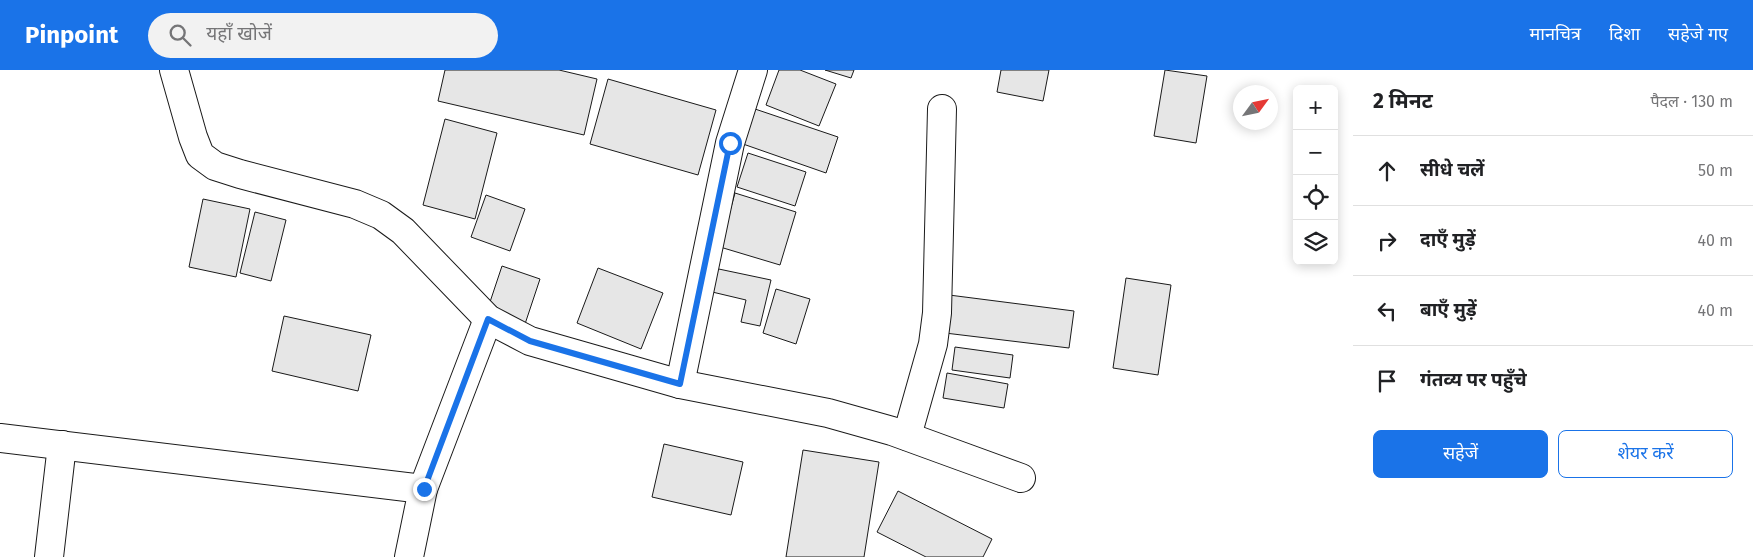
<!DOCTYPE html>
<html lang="hi">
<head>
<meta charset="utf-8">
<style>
  body { margin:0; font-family:"Fira Sans","Noto Sans Devanagari",sans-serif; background:#f2f2f2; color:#202124 }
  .controls { position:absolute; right:15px; top:15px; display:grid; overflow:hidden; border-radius:8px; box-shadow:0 2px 12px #0003 }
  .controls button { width:45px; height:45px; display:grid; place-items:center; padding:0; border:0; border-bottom:1px solid #e0e0e0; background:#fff; color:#202124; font:25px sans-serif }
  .compass { position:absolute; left:1233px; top:15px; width:45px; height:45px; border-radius:50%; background:#fff; box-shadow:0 2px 12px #0003; rotate:57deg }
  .stop { position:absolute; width:15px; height:15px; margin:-11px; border:4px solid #1a73e8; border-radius:50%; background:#fff }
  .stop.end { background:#1a73e8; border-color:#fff; box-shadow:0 1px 5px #0008 }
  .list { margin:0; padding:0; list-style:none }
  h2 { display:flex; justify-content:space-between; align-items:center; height:65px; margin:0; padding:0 20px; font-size:21px }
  h2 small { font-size:16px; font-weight:400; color:#757577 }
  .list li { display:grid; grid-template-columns:32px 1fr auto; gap:15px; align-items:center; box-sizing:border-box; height:70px; padding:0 20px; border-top:1px solid #e0e0e0 }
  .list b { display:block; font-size:19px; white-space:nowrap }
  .list em { font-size:16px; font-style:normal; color:#757577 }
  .actions { display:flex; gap:10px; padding:15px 20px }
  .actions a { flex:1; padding:11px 0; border:1px solid #1a73e8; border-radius:8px; text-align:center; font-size:18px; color:#1a73e8 }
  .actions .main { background:#1a73e8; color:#fff }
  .icon { flex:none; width:28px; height:28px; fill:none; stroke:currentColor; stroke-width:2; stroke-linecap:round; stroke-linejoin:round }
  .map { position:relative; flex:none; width:1353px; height:487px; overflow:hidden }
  header { display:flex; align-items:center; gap:30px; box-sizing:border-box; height:70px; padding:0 25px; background:#1a73e8; color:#fff }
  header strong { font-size:24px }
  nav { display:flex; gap:28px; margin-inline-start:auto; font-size:18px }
  .search { width:350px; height:45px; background:#f2f2f2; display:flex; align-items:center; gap:12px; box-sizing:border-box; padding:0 18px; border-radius:28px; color:#757577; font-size:19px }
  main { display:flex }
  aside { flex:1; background:#fff }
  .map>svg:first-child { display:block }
  .building { fill:#e6e6e6; stroke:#1a1a1a }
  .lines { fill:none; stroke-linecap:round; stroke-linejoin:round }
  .minor-casing { stroke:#1a1a1a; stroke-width:30 }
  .minor { stroke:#fff; stroke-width:28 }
  .route { stroke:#1a73e8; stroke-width:6 }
</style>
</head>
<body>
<header>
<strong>Pinpoint</strong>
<div class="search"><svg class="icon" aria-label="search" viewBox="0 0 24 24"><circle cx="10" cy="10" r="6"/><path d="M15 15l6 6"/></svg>यहाँ खोजें</div>
<nav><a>मानचित्र</a><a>दिशा</a><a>सहेजे गए</a></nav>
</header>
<main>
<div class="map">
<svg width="1353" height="487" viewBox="0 0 1353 487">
  <rect width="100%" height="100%" fill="#fff"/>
  <g class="building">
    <path d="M445 0H559L597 9 584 65 438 31Z"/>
    <path d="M779 0H800L836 14 819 56 766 35Z"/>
    <path d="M825 0H854L851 8Z"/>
    <path d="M1001 0H1049L1043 31 997 22Z"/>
    <path d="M1165 0 1207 6 1196 73 1154 66Z"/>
    <path d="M608 9 716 40 698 105 590 74Z"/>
    <path d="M755 39 838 67 826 103 743 74Z"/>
    <path d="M445 49 497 63 475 149 423 135Z"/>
    <path d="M748 83 806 102 795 136 737 117Z"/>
    <path d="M735 123 796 142 780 195 720 177Z"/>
    <path d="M486 125 525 139 510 181 471 167Z"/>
    <path d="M203 129 250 139 236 207 189 197Z"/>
    <path d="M255 142 286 150 271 211 240 203Z"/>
    <path d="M502 196 540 209 525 254 487 241Z"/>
    <path d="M598 198 663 223 641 279 577 253Z"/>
    <path d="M714 198 771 210 760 256 741 252 746 230 708 221Z"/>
    <path d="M1126 208 1171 215 1158 305 1113 298Z"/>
    <path d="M776 219 810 229 796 274 763 263Z"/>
    <path d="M949 225 1074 241 1069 278 945 263Z"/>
    <path d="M284 246 371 265 358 321 272 301Z"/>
    <path d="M955 277 1013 285 1010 308 952 300Z"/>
    <path d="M947 303 1008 314 1004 338 943 328Z"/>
    <path d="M664 374 743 392 731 445 652 427Z"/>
    <path d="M803 380 879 392 864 487H786Z"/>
    <path d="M898 421 992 469 983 487H926L877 462Z"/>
  </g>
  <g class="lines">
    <defs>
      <g id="minor">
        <path d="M174 0 193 67 200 85 215 96 240 104 355 134 381 145 403 161 488 249 530 271 680 314 828 343 892 361 1021 408"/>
        <path d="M680 314 730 73 753 0"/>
        <path d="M907 366 933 274 937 243 942 39"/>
        <path d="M0 368 423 419"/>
        <path d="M49 487 62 375"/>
        <path d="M409 487 423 419 488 249"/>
      </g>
    </defs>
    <use href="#minor" class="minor-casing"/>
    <use href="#minor" class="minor"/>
  </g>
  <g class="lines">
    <path class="route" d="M424 419 488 249 530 271 680 314 730 73"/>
  </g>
</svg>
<div class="controls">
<button>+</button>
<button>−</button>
<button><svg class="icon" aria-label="locate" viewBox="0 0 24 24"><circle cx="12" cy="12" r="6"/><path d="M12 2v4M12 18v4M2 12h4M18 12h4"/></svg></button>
<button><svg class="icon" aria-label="layers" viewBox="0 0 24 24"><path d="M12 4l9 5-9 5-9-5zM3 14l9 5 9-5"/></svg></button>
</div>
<svg class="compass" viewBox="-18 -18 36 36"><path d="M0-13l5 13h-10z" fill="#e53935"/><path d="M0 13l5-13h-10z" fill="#757577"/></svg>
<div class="stop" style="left:730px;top:73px"></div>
<div class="stop end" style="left:424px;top:419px"></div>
</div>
<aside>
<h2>2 मिनट<small>पैदल · 130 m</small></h2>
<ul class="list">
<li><svg class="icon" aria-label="ahead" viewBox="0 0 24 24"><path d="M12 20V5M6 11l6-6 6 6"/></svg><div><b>सीधे चलें</b></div><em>50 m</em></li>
<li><svg class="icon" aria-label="right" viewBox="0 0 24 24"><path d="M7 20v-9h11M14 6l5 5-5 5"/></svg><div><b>दाएँ मुड़ें</b></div><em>40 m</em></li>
<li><svg class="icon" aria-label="left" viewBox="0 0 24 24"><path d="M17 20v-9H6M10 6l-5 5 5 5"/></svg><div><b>बाएँ मुड़ें</b></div><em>40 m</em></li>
<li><svg class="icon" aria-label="arrive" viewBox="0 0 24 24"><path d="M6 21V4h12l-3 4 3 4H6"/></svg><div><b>गंतव्य पर पहुँचे</b></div></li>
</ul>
<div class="actions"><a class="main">सहेजें</a><a>शेयर करें</a></div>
</aside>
</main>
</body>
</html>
